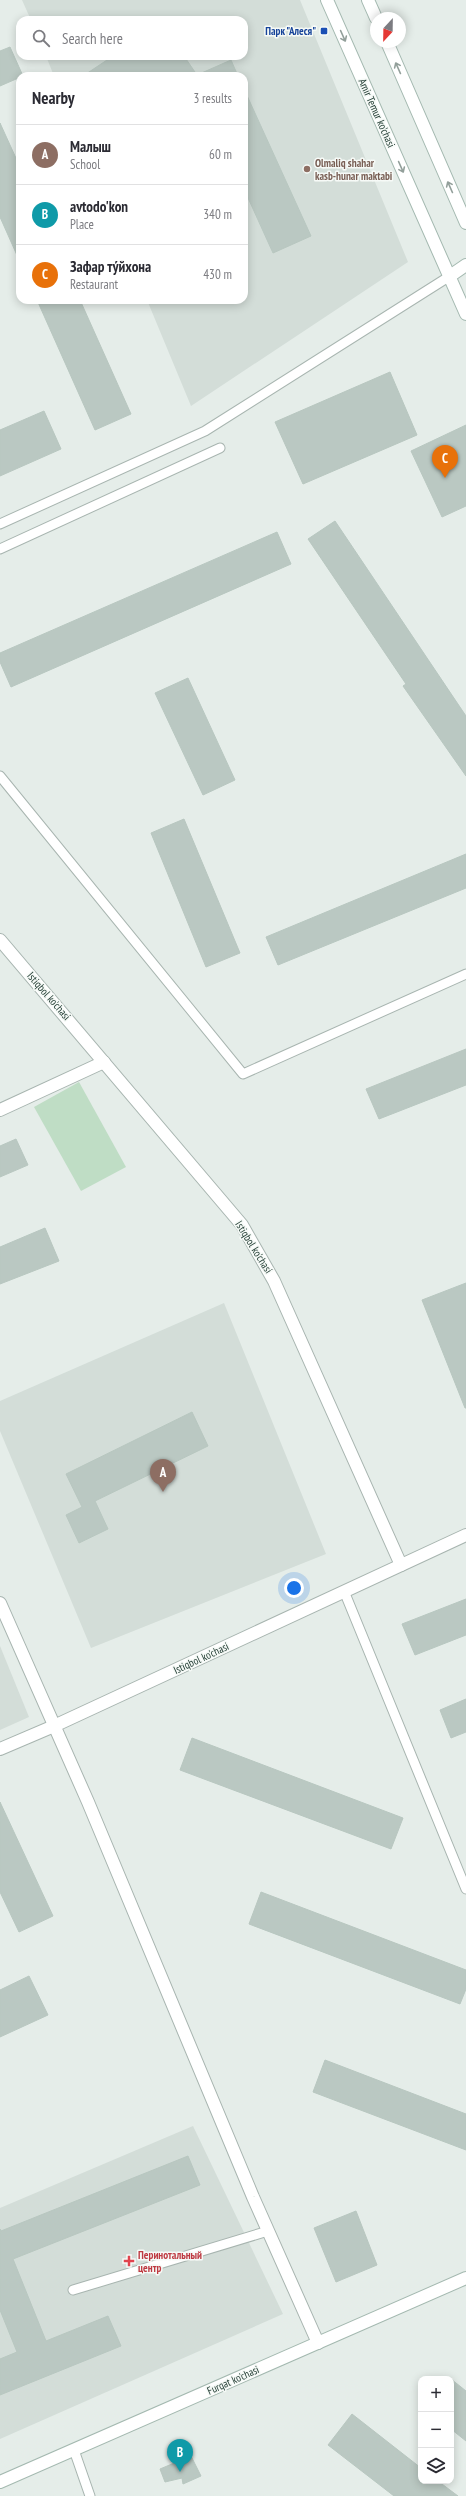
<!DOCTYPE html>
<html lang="en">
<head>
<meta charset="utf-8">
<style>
  body { margin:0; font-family:"PT Sans Narrow",sans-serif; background:#f2f2f3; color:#2b2b33 }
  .controls { position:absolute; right:12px; bottom:12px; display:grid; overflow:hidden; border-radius:8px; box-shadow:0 2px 10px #0003 }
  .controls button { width:36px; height:36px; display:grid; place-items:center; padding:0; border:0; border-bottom:1px solid #e1e1e2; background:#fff; color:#2b2b33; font:20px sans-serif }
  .compass { position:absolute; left:370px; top:12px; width:36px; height:36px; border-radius:50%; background:#fff; box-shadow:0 2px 10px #0003; rotate:202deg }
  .you { position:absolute; left:294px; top:1588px; width:14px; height:14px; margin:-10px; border:3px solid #fff; border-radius:50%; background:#1a73e8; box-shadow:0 0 0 6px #1a73e833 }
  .badge { display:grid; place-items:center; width:26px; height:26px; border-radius:50%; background:#2563eb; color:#fff; font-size:13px; font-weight:700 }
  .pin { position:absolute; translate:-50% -33px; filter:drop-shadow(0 1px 2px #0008) }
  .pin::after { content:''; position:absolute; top:21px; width:14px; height:12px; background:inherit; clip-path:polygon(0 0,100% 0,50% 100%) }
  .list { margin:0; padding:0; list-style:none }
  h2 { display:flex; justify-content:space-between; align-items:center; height:52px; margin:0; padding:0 16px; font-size:17px }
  h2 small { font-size:13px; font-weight:400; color:#7c7c81 }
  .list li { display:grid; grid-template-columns:26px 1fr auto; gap:12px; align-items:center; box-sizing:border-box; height:60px; padding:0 16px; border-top:1px solid #e1e1e2 }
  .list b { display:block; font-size:15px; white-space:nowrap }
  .list p { margin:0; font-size:13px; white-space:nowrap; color:#7c7c81 }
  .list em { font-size:13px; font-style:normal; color:#7c7c81 }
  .icon { flex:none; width:22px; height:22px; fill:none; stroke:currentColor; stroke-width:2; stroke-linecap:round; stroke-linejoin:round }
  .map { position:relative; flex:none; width:466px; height:2496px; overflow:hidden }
  .search { position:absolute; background:#fff; box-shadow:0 2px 10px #0003; left:16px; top:16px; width:232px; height:44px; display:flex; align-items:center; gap:10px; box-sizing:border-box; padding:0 14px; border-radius:12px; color:#7c7c81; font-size:15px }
  .panel { position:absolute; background:#fff; box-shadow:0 2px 10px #0003; left:16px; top:72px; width:232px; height:232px; border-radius:12px }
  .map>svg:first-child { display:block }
  .built { fill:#d3ddd8 }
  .green { fill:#bfddc5 }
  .building { fill:#bac8c2; stroke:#b8c7c0 }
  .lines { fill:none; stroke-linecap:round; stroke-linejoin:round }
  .lane-casing { stroke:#a8b5b0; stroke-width:11 }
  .street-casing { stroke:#a8b5b0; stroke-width:14 }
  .secondary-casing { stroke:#a4b9b0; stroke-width:14 }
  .lane { stroke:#fff; stroke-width:9 }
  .street { stroke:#fff; stroke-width:12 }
  .secondary { stroke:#fff; stroke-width:12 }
  .oneway { stroke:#929f9a }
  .transit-dot { fill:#1a4fb4; stroke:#f6faf7; stroke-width:1.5 }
  .education-dot { fill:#8d6e63; stroke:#f6faf7; stroke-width:1.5 }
  .health-dot { fill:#e0444e; stroke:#f6faf7; stroke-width:1.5 }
  .labels { text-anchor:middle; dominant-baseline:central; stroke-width:3; stroke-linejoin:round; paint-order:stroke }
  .transit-label { font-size:11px; font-weight:bold; fill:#164399; stroke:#f6faf7; text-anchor:end }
  .street-label { font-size:11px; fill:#253f36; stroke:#f6faf7 }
  .education-label { font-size:11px; font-weight:bold; fill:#785e54; stroke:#f6faf7; text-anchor:start }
  .health-label { font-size:11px; font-weight:bold; fill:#be3a42; stroke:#f6faf7; text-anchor:start }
</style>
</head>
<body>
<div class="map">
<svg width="466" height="2496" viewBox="0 0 466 2496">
  <rect width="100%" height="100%" fill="#e5ede9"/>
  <g class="built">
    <path d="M22 0H300L408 262 191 406 147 300H244V76H54L46 56H244V20H31Z"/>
    <path d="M224 1303 326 1554 91 1648 0 1431V1401Z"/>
    <path d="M0 1646 29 1717 0 1730Z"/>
    <path d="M193 2126 283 2314 0 2439V2208Z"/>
  </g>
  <path class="green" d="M79 1082 126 1167 81 1191 34 1107Z"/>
  <g class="building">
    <path d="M10 47 23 76 0 86V51Z"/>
    <path d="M113 56H184L197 75 231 60 238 76H83Z"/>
    <path d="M244 89 311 236 273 253 244 189Z"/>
    <path d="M0 123 20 167V262L0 217Z"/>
    <path d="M37 300H80L131 414 95 430Z"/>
    <path d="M390 372 417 435 303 484 275 422Z"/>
    <path d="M44 411 61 449 0 476V430Z"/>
    <path d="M466 425V506L442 517 411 451Z"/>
    <path d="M335 521 466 716V776L403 686 406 684 308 539Z"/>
    <path d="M277 532 291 564 11 687 0 662V653Z"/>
    <path d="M188 678 235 780 203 795 155 693Z"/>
    <path d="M184 819 240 953 206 967 151 833Z"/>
    <path d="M466 854V888L278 965 266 937Z"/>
    <path d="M466 1049V1085L379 1119 366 1089Z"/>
    <path d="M16 1139 28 1165 0 1177V1146Z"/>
    <path d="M45 1228 59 1261 0 1284V1247Z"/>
    <path d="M466 1283V1408H465L422 1300Z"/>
    <path d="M192 1412 208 1446 95 1501 108 1529 79 1543 66 1515 82 1507 66 1474Z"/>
    <path d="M466 1599V1635L415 1655 402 1624Z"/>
    <path d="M466 1699V1732L451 1738 440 1710Z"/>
    <path d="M192 1738 403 1818 391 1849 180 1770Z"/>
    <path d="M0 1802 53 1916 19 1932 0 1892Z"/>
    <path d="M261 1892 466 1970V1989L460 2004 249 1924Z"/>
    <path d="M29 1976 48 2015 0 2037V1990Z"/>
    <path d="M325 2060 466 2114V2150L313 2092Z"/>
    <path d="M188 2156 200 2185 13 2259 46 2341 108 2316 121 2346 0 2395V2359L17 2352 0 2310V2229L1 2231Z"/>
    <path d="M356 2211 377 2265 336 2282 314 2228Z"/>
    <path d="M451 2379 466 2391V2441L451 2429Z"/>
    <path d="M352 2414 421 2468V2481H438L458 2496H394L328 2445Z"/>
    <path d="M191 2456 201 2476 183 2484 182 2478 165 2482 160 2469Z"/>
  </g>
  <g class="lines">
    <defs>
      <g id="lane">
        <path d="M0 524 205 431 450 276"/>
        <path d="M0 549 220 448"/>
        <path d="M0 776 243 1074 466 974"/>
        <path d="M344 1591 466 1889"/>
        <path d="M73 2290 268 2231"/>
        <path d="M74 2450 90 2496"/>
      </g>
      <g id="street">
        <path d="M0 940 242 1225 274 1281 401 1565"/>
        <path d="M0 1110 104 1062"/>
        <path d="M0 1603 88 1802 253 2197 318 2343"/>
        <path d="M0 1749 54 1726 466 1535"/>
      </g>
      <g id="secondary">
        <path d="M327 0 466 314"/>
        <path d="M368 0 376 18"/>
        <path d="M387 42 466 223"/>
        <path d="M450 276 466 265"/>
        <path d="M0 2482 466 2278"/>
      </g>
    </defs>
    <use href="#lane" class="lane-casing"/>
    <use href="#street" class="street-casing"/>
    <use href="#secondary" class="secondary-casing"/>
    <use href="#lane" class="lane"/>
    <use href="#street" class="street"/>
    <use href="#secondary" class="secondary"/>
  </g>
  <defs><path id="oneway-shaft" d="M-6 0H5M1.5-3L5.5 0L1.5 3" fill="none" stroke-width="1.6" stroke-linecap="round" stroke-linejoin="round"/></defs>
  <g class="oneway">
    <use href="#oneway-shaft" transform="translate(343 36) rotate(66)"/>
    <use href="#oneway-shaft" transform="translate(398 68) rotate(-114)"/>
    <use href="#oneway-shaft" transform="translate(401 167) rotate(66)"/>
    <use href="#oneway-shaft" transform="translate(450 187) rotate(-114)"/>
  </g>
  <rect class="transit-dot" x="320" y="27" width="8" height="8" rx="2"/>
  <circle class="education-dot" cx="307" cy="169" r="4"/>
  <path class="health-dot" d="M127 2255h4v4h4v4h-4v4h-4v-4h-4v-4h4z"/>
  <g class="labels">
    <g class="transit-label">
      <text x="316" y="31">Парк "Алеся"</text>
    </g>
    <g class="street-label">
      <text transform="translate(377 113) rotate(66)">Amir Temur ko'chasi</text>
      <text transform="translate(49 996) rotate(49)">Istiqbol ko'chasi</text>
      <text transform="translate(254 1247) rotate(58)">Istiqbol ko'chasi</text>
      <text transform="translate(201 1658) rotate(-25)">Istiqbol ko'chasi</text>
      <text transform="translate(233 2380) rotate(-24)">Furqat ko'chasi</text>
    </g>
    <g class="education-label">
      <text x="315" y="163">Olmaliq shahar<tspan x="315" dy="13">kasb-hunar maktabi</tspan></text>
    </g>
    <g class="health-label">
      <text x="138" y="2255">Перинотальный<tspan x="138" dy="13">центр</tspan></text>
    </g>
  </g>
</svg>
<div class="controls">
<button>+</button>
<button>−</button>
<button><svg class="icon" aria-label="layers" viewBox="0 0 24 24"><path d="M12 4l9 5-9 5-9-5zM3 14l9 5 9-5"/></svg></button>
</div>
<svg class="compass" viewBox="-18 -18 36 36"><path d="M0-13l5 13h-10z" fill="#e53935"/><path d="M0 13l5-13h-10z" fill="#7c7c81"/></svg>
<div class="you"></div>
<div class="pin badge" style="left:163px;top:1492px;background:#8d6e63">A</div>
<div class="pin badge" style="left:180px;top:2472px;background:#0f9aa8">B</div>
<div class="pin badge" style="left:445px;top:478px;background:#e8710a">C</div>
<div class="search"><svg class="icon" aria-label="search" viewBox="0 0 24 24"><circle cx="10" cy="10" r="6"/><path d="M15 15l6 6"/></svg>Search here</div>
<section class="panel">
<h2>Nearby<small>3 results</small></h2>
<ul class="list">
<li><span class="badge" style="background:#8d6e63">A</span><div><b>Малыш</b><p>School</p></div><em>60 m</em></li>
<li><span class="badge" style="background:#0f9aa8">B</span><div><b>avtodo'kon</b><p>Place</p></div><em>340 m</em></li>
<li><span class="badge" style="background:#e8710a">C</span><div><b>Зафар тýйхона</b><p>Restaurant</p></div><em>430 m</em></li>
</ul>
</section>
</div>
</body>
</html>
